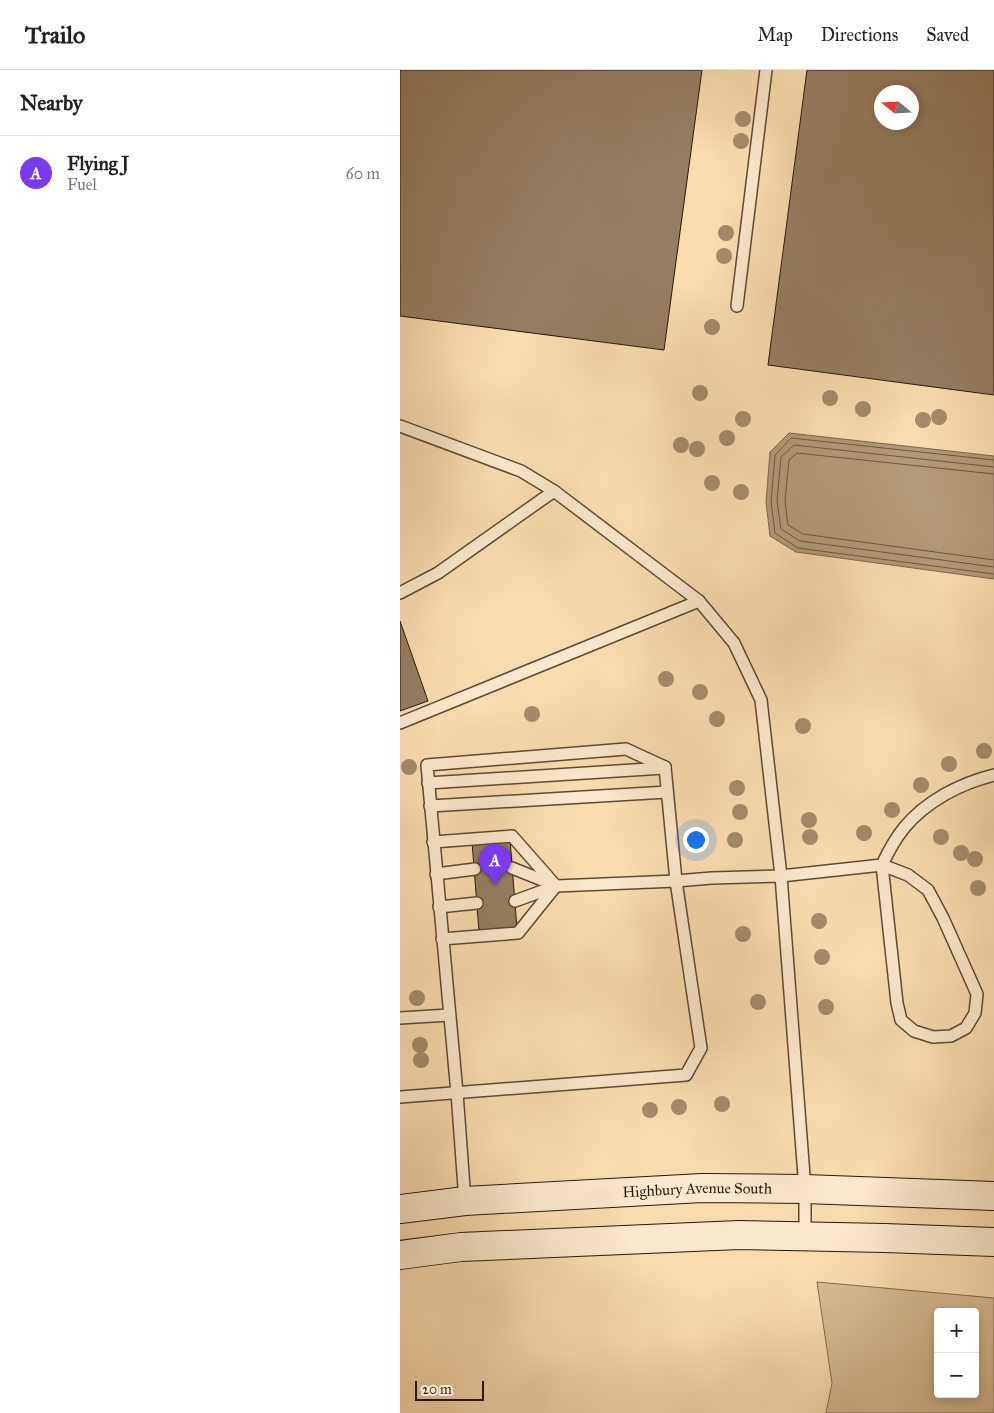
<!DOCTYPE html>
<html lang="en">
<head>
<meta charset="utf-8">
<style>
  body { margin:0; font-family:"IM FELL Great Primer",serif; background:#f2f2f2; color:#222 }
  .controls { position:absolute; right:15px; bottom:15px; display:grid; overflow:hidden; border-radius:5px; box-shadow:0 2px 8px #0003 }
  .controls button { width:45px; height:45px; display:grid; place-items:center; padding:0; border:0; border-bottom:1px solid #e0e0e0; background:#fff; color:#222; font:25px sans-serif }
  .compass { position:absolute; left:474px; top:15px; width:45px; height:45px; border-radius:50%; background:#fff; box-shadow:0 2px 8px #0003; rotate:288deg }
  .scale { position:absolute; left:15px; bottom:12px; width:69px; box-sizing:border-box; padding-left:5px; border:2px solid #2b170b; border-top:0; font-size:14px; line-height:18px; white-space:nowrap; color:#2b170b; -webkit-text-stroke:4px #fce8cc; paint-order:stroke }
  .you { position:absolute; left:295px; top:769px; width:18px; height:18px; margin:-12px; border:4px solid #fff; border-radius:50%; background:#1a73e8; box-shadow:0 0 0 8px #1a73e833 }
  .badge { display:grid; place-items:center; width:32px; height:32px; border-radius:50%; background:#7c3aed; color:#fff; font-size:16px; font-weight:700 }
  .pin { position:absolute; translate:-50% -41px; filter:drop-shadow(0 1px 2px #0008) }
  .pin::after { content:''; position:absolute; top:26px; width:18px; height:15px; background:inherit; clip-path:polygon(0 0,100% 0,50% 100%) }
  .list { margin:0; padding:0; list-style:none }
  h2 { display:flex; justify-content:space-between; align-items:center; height:65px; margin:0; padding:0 20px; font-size:21px }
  h2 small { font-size:16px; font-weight:400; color:#767676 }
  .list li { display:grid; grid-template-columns:32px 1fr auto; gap:15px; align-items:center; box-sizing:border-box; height:75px; padding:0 20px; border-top:1px solid #e0e0e0 }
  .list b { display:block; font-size:19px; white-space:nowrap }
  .list p { margin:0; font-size:16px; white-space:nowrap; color:#767676 }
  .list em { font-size:16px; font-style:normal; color:#767676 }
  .map { position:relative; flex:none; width:594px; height:1343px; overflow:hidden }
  header { display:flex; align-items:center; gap:30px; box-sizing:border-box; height:70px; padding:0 25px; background:#fff; border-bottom:1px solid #e0e0e0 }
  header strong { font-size:24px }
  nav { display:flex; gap:28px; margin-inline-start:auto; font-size:18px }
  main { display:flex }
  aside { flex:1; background:#fff }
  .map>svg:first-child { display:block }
  .green { fill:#d7bb94; stroke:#816950; fill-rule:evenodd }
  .water { fill:#b49978; stroke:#7d654c }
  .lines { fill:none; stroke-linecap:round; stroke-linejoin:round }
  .shore { stroke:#705842; stroke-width:1 }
  .building { fill:#977d61; stroke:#2b170b; fill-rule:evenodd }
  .service-casing { stroke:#5f4834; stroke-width:14 }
  .secondary-casing { stroke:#2b170b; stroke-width:30 }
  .service { stroke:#fce8cc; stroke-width:11 }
  .secondary { stroke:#fce8cc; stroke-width:28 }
  .tree { fill:#a58b6c }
  .labels { text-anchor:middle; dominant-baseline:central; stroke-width:4; stroke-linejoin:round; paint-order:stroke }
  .street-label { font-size:15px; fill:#2b170b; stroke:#fce8cc }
</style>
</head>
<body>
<header>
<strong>Trailo</strong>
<nav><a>Map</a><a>Directions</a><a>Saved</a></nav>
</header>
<main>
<aside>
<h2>Nearby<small></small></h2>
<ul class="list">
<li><span class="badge">A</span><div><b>Flying J</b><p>Fuel</p></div><em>60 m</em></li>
</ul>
</aside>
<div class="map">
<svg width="594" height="1343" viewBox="0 0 594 1343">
  <rect width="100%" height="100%" fill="#fadcb0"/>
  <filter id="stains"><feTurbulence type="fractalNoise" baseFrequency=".004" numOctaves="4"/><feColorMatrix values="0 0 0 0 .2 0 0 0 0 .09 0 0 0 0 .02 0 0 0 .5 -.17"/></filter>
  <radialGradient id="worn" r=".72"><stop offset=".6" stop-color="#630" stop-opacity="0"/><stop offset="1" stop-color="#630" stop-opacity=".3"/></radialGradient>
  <path class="green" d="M417 1212 594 1228V1343H426L432 1313ZM538 1242H575V1324H538Z"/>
  <path class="water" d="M389 363 594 386V509L396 482 370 466 366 432 370 382Z"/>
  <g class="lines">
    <g class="shore">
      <path d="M594 390 391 368 375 385 371 432 375 463 398 478 594 504"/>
      <path d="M594 397 394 375 381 387 377 431 381 459 400 471 594 497"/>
      <path d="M594 404 397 383 389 390 385 431 388 455 403 464 594 490"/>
    </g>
  </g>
  <g class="building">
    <path d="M0 0H302L264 280 0 246Z"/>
    <path d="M407 0H594V325L368 295ZM482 22H512V52H482Z"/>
    <path d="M0 551 28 631 0 641Z"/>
    <path d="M110 769 117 859 79 862 72 772Z"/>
  </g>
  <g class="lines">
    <defs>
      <g id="service">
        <path d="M337 236 366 0"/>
        <path d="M0 356 121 401 154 421 299 531 334 573 361 630 381 806 405 1119V1166"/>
        <path d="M0 523 38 503 154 421"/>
        <path d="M0 653 299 531"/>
        <path d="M28 713 264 698"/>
        <path d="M30 736 267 722"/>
        <path d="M33 772 112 766 156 816"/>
        <path d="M482 795 508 805 528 820 543 848 577 924 575 943 566 958 551 966 533 967 514 961 501 950 497 933Z"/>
        <path d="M112 798 152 814"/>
        <path d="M36 804 75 799"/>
        <path d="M115 831 156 816 276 811 312 808 381 806 482 795C488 782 495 769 504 758 526 731 561 713 594 705"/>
        <path d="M39 837 77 833"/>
        <path d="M42 869 118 863 155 817"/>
        <path d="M0 948 49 945"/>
        <path d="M0 1027 286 1005 301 978 276 811 265 697"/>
        <path d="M65 1131 57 1023 27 695 226 679 265 697"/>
      </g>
      <g id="secondary">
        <path id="s1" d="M0 1139 65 1131 302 1118 405 1119 594 1126"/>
        <path d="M0 1185 61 1177 339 1165 485 1168 594 1172"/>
      </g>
    </defs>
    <use href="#service" class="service-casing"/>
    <use href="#secondary" class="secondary-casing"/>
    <use href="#service" class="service"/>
    <use href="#secondary" class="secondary"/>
  </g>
  <g class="tree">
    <circle cx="343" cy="49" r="8"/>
    <circle cx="341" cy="71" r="8"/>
    <circle cx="326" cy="163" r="8"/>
    <circle cx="324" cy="186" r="8"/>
    <circle cx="312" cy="257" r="8"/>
    <circle cx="300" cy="323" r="8"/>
    <circle cx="430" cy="328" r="8"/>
    <circle cx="463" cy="339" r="8"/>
    <circle cx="539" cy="347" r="8"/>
    <circle cx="343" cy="349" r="8"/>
    <circle cx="523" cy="350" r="8"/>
    <circle cx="327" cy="368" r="8"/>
    <circle cx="281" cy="375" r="8"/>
    <circle cx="297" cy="379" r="8"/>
    <circle cx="312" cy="413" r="8"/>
    <circle cx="341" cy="422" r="8"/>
    <circle cx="266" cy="609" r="8"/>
    <circle cx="300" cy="622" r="8"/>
    <circle cx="132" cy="644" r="8"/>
    <circle cx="317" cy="649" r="8"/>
    <circle cx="403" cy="656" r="8"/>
    <circle cx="584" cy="681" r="8"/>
    <circle cx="549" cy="694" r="8"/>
    <circle cx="9" cy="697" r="8"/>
    <circle cx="521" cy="715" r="8"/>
    <circle cx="337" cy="718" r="8"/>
    <circle cx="492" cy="740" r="8"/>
    <circle cx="340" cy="742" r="8"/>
    <circle cx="409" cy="750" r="8"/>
    <circle cx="464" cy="763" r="8"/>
    <circle cx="410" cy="767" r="8"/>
    <circle cx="541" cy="767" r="8"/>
    <circle cx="335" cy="770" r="8"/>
    <circle cx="561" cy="783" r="8"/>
    <circle cx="575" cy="789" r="8"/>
    <circle cx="578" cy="818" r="8"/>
    <circle cx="419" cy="851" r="8"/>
    <circle cx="343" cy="864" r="8"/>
    <circle cx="422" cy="887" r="8"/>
    <circle cx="17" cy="928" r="8"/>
    <circle cx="358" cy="932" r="8"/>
    <circle cx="426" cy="937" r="8"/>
    <circle cx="20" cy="975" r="8"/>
    <circle cx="21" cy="990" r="8"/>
    <circle cx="322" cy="1034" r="8"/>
    <circle cx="279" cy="1037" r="8"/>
    <circle cx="250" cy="1040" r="8"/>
  </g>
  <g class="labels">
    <g class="street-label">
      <text stroke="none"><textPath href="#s1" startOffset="298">Highbury Avenue South</textPath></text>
    </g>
  </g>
  <rect width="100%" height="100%" filter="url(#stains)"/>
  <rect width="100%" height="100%" fill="url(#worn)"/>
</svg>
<div class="controls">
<button>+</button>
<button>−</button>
</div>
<svg class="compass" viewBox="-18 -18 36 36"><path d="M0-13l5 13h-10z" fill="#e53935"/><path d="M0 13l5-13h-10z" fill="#767676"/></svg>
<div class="scale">20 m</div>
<div class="you"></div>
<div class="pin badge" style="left:95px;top:815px">A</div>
</div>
</main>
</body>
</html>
